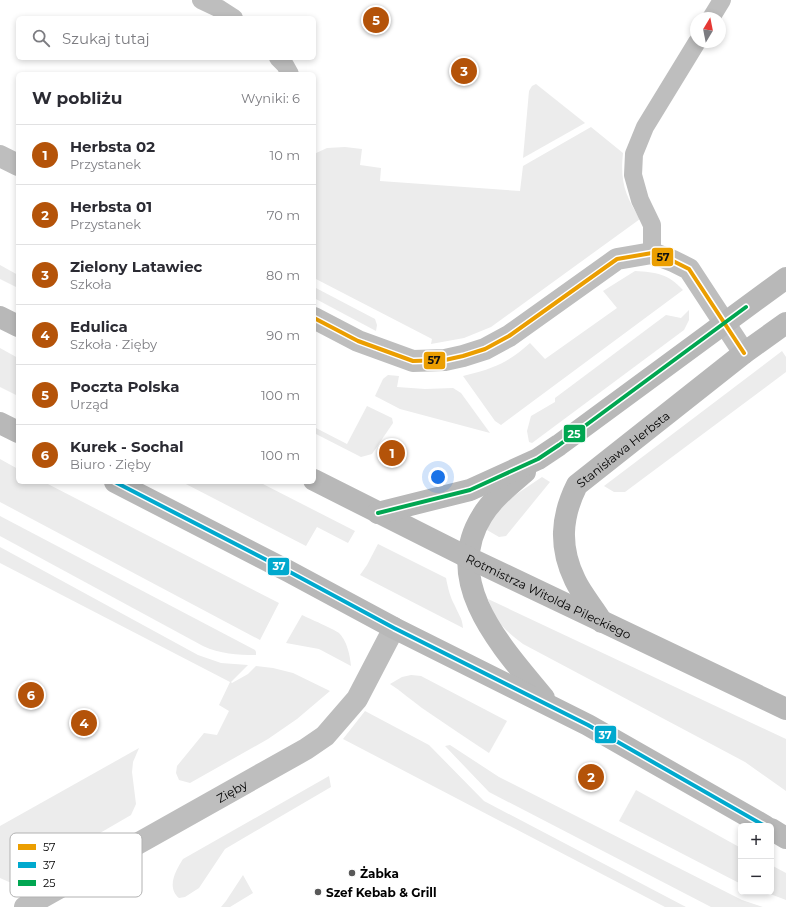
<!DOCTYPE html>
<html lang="pl">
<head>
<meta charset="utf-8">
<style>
  body { margin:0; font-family:Montserrat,sans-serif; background:#f7f7f7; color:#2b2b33 }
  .controls { position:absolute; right:12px; bottom:12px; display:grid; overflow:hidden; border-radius:6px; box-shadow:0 2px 6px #0003 }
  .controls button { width:36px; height:36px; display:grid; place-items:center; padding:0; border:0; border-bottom:1px solid #e1e1e2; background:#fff; color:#2b2b33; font:20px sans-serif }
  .compass { position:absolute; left:690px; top:12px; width:36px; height:36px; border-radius:50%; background:#fff; box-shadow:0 2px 6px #0003; rotate:10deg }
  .you { position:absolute; left:438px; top:477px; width:14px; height:14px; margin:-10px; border:3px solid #fff; border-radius:50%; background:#1a73e8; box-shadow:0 0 0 6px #1a73e833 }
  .badge { display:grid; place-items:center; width:26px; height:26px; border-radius:50%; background:#b45309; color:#fff; font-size:13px; font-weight:700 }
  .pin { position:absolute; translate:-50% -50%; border:2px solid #fff; box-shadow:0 1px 4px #0006 }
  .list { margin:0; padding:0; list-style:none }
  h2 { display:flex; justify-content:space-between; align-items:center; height:52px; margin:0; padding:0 16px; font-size:17px }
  h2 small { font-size:13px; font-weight:400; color:#7c7c81 }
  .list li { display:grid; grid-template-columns:26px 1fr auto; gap:12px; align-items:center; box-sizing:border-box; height:60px; padding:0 16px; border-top:1px solid #e1e1e2 }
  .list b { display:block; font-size:15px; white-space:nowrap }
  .list p { margin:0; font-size:13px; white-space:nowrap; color:#7c7c81 }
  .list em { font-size:13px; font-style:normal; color:#7c7c81 }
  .icon { flex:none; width:22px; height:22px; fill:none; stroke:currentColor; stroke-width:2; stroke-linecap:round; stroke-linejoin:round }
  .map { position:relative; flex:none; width:786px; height:907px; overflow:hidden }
  .search { position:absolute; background:#fff; box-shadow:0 2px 6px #0003; left:16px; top:16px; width:300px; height:44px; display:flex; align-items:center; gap:10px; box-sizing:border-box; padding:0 14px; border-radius:6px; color:#7c7c81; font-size:15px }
  .panel { position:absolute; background:#fff; box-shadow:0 2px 6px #0003; left:16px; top:72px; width:300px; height:412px; border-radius:6px }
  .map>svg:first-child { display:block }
  .green { fill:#ececec }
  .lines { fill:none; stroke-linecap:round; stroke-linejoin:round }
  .lane { stroke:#bebebe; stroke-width:18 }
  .street { stroke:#bebebe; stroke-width:22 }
  .secondary { stroke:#b8b8b8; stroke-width:22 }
  .bus-1-casing { stroke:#fff; stroke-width:7 }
  .bus-2-casing { stroke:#fff; stroke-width:7 }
  .bus-3-casing { stroke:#fff; stroke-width:7 }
  .bus-1 { stroke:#eb9e00; stroke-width:4 }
  .bus-2 { stroke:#00a9ce; stroke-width:4 }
  .bus-3 { stroke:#00a651; stroke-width:4 }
  .poi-dot { fill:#595959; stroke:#fff; stroke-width:1.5 }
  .labels { text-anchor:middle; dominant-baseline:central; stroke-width:4; stroke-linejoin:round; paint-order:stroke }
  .street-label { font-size:12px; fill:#000; stroke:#fff }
  .poi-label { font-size:12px; font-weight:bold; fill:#000; stroke:#fff; text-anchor:start }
  .key { fill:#fff; stroke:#b2b2b2; stroke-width:1 }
  .key-label { font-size:11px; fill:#000 }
  .line-badge { stroke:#fff; stroke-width:1.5 }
  .badge-label { font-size:11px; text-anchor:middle; font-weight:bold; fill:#fff }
  .pale-badge-label { font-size:11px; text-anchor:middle; font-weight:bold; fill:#111 }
</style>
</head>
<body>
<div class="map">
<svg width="786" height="907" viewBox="0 0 786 907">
  <rect width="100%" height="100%" fill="#fff"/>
  <g class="green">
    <path d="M536 84 585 123 523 158 529 91 532 86Z"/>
    <path d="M591 127 623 153C620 182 625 195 640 219L491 327 464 338 431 344 432 339 314 278V154L327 148 345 147 362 149 360 165 381 168 380 181 520 191 523 166Z"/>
    <path d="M0 265 18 275V288L0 279Z"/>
    <path d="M635 271C656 272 669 274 683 290L501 425 495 421 463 376C473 373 484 371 493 367 507 362 519 353 530 343L545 359 617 308 603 291Z"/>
    <path d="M314 287 375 319 377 325 376 331 314 298Z"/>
    <path d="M689 310V320L684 330 532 443 529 442 527 431 531 416 555 402V398L666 315 681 318Z"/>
    <path d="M0 348 18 358V396L0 387Z"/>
    <path d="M782 351 786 357V372L625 492H614L604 486Z"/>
    <path d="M388 375 399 376 397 387 425 389 453 388 461 393 490 433 400 409 375 396 383 379Z"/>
    <path d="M367 406 392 418 393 423 372 454 361 457 314 433V427L347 444Z"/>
    <path d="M0 459 18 469V482H44L279 603 260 640 0 502Z"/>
    <path d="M542 477 550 482 506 536 499 537 487 530 494 509Z"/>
    <path d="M182 482H259L355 531 348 543 317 527 306 546Z"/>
    <path d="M0 516 255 650 256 652V655C237 655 220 654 203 646L0 536Z"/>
    <path d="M378 544 446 578C448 588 450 597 455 606 459 616 462 617 463 628L360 575 367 565Z"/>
    <path d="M0 547 198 655 221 663 248 665 231 682 232 683 248 674 256 666 273 668 293 673 330 691 297 719 268 739 190 783 179 780 176 773 177 766 204 733 217 735 229 711 219 705 230 682 0 563Z"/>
    <path d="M488 599 786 739V791L745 762 523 644C505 630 495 622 488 599Z"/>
    <path d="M302 615C310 619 332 628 339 633 347 641 350 655 351 666L319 649 286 643Z"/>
    <path d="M411 675 421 676 507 721 489 753C466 738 444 723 422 708 411 700 401 691 390 684L402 677Z"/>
    <path d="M365 711 429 745 484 801 686 907H665L343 739Z"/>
    <path d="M450 745 499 777 742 900 763 907H711L489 792 445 746Z"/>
    <path d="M139 748 133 762 132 772 136 804 131 815 19 880 9 882 0 878V826Z"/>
    <path d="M329 776 331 787 225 849 199 888 185 897 179 898C166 887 176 870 183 859Z"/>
    <path d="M636 790 741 848V884L619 821Z"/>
    <path d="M771 865 786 873V900L765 892H771Z"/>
    <path d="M243 875 253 893 230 907H221L226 901Z"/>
  </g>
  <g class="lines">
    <g class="lane">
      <path d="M201 0 220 9 234 18"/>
      <path d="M711 18 722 0"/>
      <path d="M278 58 285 65 290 74"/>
      <path d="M652 253V225L640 200 633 175 634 154 645 127 697 42"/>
    </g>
    <g class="street">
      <path d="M0 156 18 165"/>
      <path d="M314 318 358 341 413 361 445 360 463 356 485 349 509 336 617 259 652 253 673 261 689 269 744 353"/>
      <path id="s1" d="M25 907 306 749 325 736 357 699 394 628"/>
    </g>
    <g class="secondary">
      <path d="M0 317 18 326"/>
      <path d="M0 423 18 432"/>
      <path d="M525 472C510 485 492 499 482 516 440 583 504 649 544 698"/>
      <path id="s2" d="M314 480 467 557 786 709"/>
      <path d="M115 482 288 571 394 628 588 725 765 826"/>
      <path d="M378 513 470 490 538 459 559 445 786 278"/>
      <path id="s3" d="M602 622C594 608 582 595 575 580 559 547 561 517 577 485L744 353 786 323"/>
      <path d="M771 829 786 838"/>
    </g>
    <defs>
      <path id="bus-1" d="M314 318 358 341 413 361 445 360 463 356 485 349 509 336 617 259 652 253 673 261 689 269 744 353"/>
      <path id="bus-2" d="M115 482 288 571 394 628 588 725 765 826"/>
      <path id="bus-3" d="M378 513 470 490 538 459 559 445 746 307"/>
    </defs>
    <use href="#bus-1" class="bus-1-casing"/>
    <use href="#bus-2" class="bus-2-casing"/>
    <use href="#bus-3" class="bus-3-casing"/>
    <use href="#bus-1" class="bus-1"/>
    <use href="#bus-2" class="bus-2"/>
    <use href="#bus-3" class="bus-3"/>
  </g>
  <g class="poi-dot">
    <circle cx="352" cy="873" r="4"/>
    <circle cx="318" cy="892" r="4"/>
  </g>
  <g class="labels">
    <g class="street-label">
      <text stroke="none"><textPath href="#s3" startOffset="207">Stanisława Herbsta</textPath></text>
      <text stroke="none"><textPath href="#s2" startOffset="262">Rotmistrza Witolda Pileckiego</textPath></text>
      <text stroke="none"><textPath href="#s1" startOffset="237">Zięby</textPath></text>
    </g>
    <g class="poi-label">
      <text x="360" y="873">Żabka</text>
      <text x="326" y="892">Szef Kebab &amp; Grill</text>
    </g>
  </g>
  <rect x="10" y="833" width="132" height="64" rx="6" class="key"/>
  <rect x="18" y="844" width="18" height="6" fill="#eb9e00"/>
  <rect x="18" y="862" width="18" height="6" fill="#00a9ce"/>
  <rect x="18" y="880" width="18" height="6" fill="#00a651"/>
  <g class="key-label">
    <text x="43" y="851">57</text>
    <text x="43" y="869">37</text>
    <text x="43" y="887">25</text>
  </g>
  <g class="line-badge">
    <rect x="651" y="247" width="23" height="20" rx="4" fill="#eb9e00"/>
    <rect x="423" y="351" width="23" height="19" rx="4" fill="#eb9e00"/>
    <rect x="563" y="424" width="23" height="19" rx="4" fill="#00a651"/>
    <rect x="267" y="557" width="23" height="19" rx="4" fill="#00a9ce"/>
    <rect x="594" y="725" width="23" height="19" rx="4" fill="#00a9ce"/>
  </g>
  <g class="badge-label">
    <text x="574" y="438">25</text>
    <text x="279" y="570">37</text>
    <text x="605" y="739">37</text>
  </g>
  <g class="pale-badge-label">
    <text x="663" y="261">57</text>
    <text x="434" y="364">57</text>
  </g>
</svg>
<div class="controls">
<button>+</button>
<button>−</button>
</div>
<svg class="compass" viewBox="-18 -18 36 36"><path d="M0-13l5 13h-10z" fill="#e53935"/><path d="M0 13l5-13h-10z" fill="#7c7c81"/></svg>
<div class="you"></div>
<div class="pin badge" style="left:392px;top:453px">1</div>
<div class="pin badge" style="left:591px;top:777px">2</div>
<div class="pin badge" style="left:464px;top:71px">3</div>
<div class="pin badge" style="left:84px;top:723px">4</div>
<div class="pin badge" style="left:376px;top:20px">5</div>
<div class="pin badge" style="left:31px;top:695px">6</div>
<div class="search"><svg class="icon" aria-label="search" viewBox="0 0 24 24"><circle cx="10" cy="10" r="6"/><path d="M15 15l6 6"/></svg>Szukaj tutaj</div>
<section class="panel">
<h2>W pobliżu<small>Wyniki: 6</small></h2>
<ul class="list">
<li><span class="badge">1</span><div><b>Herbsta 02</b><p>Przystanek</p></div><em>10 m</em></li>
<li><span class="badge">2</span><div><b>Herbsta 01</b><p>Przystanek</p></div><em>70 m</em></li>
<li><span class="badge">3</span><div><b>Zielony Latawiec</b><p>Szkoła</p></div><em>80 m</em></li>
<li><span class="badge">4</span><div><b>Edulica</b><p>Szkoła · Zięby</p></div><em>90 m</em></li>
<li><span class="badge">5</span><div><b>Poczta Polska</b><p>Urząd</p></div><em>100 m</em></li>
<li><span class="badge">6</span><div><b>Kurek - Sochal</b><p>Biuro · Zięby</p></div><em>100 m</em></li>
</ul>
</section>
</div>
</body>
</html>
